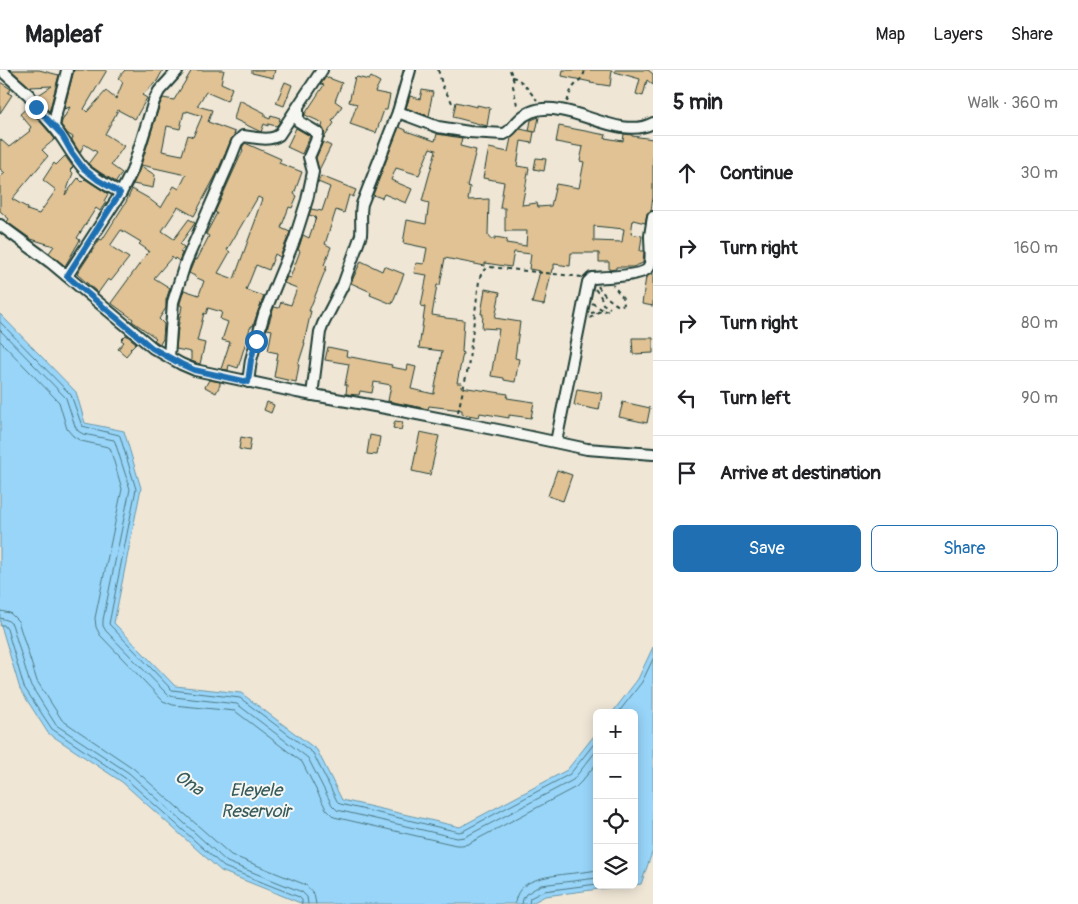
<!DOCTYPE html>
<html lang="en">
<head>
<meta charset="utf-8">
<style>
  body { margin:0; font-family:Pangolin,sans-serif; background:#f6f6f6; color:#202124 }
  .controls { position:absolute; right:15px; bottom:15px; display:grid; overflow:hidden; border-radius:8px; box-shadow:0 2px 12px #0003 }
  .controls button { width:45px; height:45px; display:grid; place-items:center; padding:0; border:0; border-bottom:1px solid #e0e0e0; background:#fff; color:#202124; font:25px sans-serif }
  .stop { position:absolute; width:15px; height:15px; margin:-11px; border:4px solid #1f6fb2; border-radius:50%; background:#fff }
  .stop.end { background:#1f6fb2; border-color:#fff; box-shadow:0 1px 5px #0008 }
  .list { margin:0; padding:0; list-style:none }
  h2 { display:flex; justify-content:space-between; align-items:center; height:65px; margin:0; padding:0 20px; font-size:21px }
  h2 small { font-size:16px; font-weight:400; color:#757577 }
  .list li { display:grid; grid-template-columns:32px 1fr auto; gap:15px; align-items:center; box-sizing:border-box; height:75px; padding:0 20px; border-top:1px solid #e0e0e0 }
  .list b { display:block; font-size:19px; white-space:nowrap }
  .list em { font-size:16px; font-style:normal; color:#757577 }
  .actions { display:flex; gap:10px; padding:15px 20px }
  .actions a { flex:1; padding:11px 0; border:1px solid #1f6fb2; border-radius:8px; text-align:center; font-size:18px; color:#1f6fb2 }
  .actions .main { background:#1f6fb2; color:#fff }
  .icon { flex:none; width:28px; height:28px; fill:none; stroke:currentColor; stroke-width:2; stroke-linecap:round; stroke-linejoin:round }
  .map { position:relative; flex:none; width:653px; height:834px; overflow:hidden }
  header { display:flex; align-items:center; gap:30px; box-sizing:border-box; height:70px; padding:0 25px; background:#fff; border-bottom:1px solid #e0e0e0 }
  header strong { font-size:24px }
  nav { display:flex; gap:28px; margin-inline-start:auto; font-size:18px }
  main { display:flex }
  aside { flex:1; background:#fff }
  .map>svg:first-child { display:block }
  .water { fill:#98d5f9; stroke:#6898aa }
  .lines { fill:none; stroke-linecap:round; stroke-linejoin:round }
  .shore { stroke:#4f7a83; stroke-width:1 }
  .building { fill:#e0c294; stroke:#1f3d34; fill-rule:evenodd }
  .street-casing { stroke:#1f3d34; stroke-width:14 }
  .path { stroke:#1f3d34; stroke-width:2; stroke-dasharray:4 4; stroke-linecap:butt }
  .street { stroke:#f6f6f2; stroke-width:10 }
  .route { stroke:#1f6fb2; stroke-width:6 }
  .labels { text-anchor:middle; dominant-baseline:central; stroke-width:4; stroke-linejoin:round; paint-order:stroke }
  .water-label { font-size:18px; font-style:italic; fill:#375b5b; stroke:#f6f6f2 }
</style>
</head>
<body>
<header>
<strong>Mapleaf</strong>
<nav><a>Map</a><a>Layers</a><a>Share</a></nav>
</header>
<main>
<div class="map">
<svg width="653" height="834" viewBox="0 0 653 834">
  <rect width="100%" height="100%" fill="#efe6d6"/>
  <filter id="ink" filterUnits="userSpaceOnUse"><feTurbulence type="fractalNoise" baseFrequency=".02" numOctaves="2"/><feDisplacementMap in="SourceGraphic" scale="10" xChannelSelector="R" yChannelSelector="G"/><feConvolveMatrix kernelMatrix="1 2 1 2 8 2 1 2 1" color-interpolation-filters="sRGB"/></filter>
  <g filter="url(#ink)">
    <g class="water">
      <path d="M0 244 76 322 85 353 124 361 141 418 114 553 175 616 241 623 317 680 342 730 460 757 567 700 597 662V815H630L545 826 530 834H303L221 801 122 712 48 663 20 619 0 552Z"/>
      <path d="M653 577V780L641 814 634 815V643H612L638 609Z"/>
    </g>
    <g class="lines">
      <g class="shore">
        <path d="M0 252 71 325 82 356 119 365 120 366 136 419 109 554 172 620 240 628 313 683 337 731 340 734 459 762 463 761 570 704 597 670"/>
        <path d="M0 260 66 328 75 356 78 361 83 364 114 370 115 372 130 419 103 550V556L106 561 168 625 174 627 237 634 308 688 332 735 337 740 457 768 465 767 573 710 597 680"/>
        <path d="M0 271 59 332 67 359 73 366 81 371 108 377 110 378 122 419 95 548 96 557 100 565 163 631 173 635 235 641 302 692 326 739 334 747 456 775H462L468 774 576 717 581 712 597 693"/>
        <path d="M0 541 10 543 18 551 37 611 62 650 133 698 231 785 306 815 314 824 316 834"/>
        <path d="M0 548 7 550 12 554 30 614 56 655 129 703 227 792 302 822 307 827 308 834"/>
        <path d="M0 555H4L7 559 24 617 52 659 125 708 224 797 299 827 302 830V834"/>
        <path d="M618 643 642 612 653 589"/>
        <path d="M515 834C516 809 546 807 565 804 575 803 586 802 597 800"/>
        <path d="M522 834 523 829 526 824 541 815 597 808"/>
        <path d="M529 834 530 828 544 821 597 814"/>
      </g>
    </g>
    <g class="building">
      <path d="M11 0H39L59 5 49 42 42 33 37 26 52 16 30 17Z"/>
      <path d="M74 0H107L84 39 87 42 106 21 116 29 123 12 118 8 125 0H163L157 11 142 25 147 28 135 49 118 40 105 64 124 76 111 95 122 103 116 112 101 103 88 94 97 82 84 74 80 83 72 70 73 67 68 64 61 55 62 51 70 37 64 39Z"/>
      <path d="M192 0H224L221 13 232 18 227 31 206 22 197 36 212 40 208 52 235 62 234 65 231 70 216 105 194 146 178 137 162 161 174 169 189 149 195 153 180 174 184 177 180 182 182 183 179 191 175 188 174 190 172 187 154 208 170 218 166 230V238L159 249 164 254 163 269 160 274 154 270 156 268 132 251 133 249 111 233 149 181 139 174 141 172 121 160 110 176 129 188 111 211 108 209 98 223 77 204 100 169 102 170 126 132 132 119 148 128 161 138 174 116 179 119 186 105 141 95 160 34 163 28 174 30ZM187 41 202 46 193 67 188 65 182 85 162 81 167 56 180 59 184 42H187Z"/>
      <path d="M252 0H275L273 8 252 3Z"/>
      <path d="M563 0H612L610 16 590 13 591 12 562 6Z"/>
      <path d="M615 0H648L653 4V15L647 10 643 26 636 24 640 9 615 2Z"/>
      <path d="M326 7 342 13 335 31 342 36 332 51 334 53 324 68V61L322 57 323 53 305 45V44L324 15 321 14Z"/>
      <path d="M355 7 356 8 357 7 369 10 371 7 380 12 375 22 390 25 387 40H384L376 63 350 54 357 34 349 32Z"/>
      <path d="M0 12 11 19 8 23 12 25 0 43Z"/>
      <path d="M285 12 292 15 284 36 276 33Z"/>
      <path d="M422 20 433 22 430 36H431L429 46 406 38 410 26 420 29Z"/>
      <path d="M239 30 265 43V47L270 49 271 45 280 48 279 53 276 56 268 54V56L264 54 261 62 234 49Z"/>
      <path d="M456 32 477 37V35L490 38 487 56 453 47Z"/>
      <path d="M28 37 55 69 42 80 48 86 12 129 28 138 27 140 39 144 56 120 43 110 54 93 56 95 65 86 73 97 70 100 73 103 65 125 78 108 82 112 85 109 108 124 104 131 106 132 100 141 96 138 77 168 80 170 65 196 49 183 54 176 31 169 7 152 9 149 0 141V107L5 103 0 99V69L9 77 30 61 29 60 31 57 20 44Z"/>
      <path d="M539 47 536 62 529 61 531 50Z"/>
      <path d="M559 56 606 65 605 68 623 71 624 64 632 65V66L653 69V127L651 141 647 143 645 153 633 150 631 164 642 166 640 181H644L643 193 633 197H616V199L609 200V192H599V183H571L570 196 554 194V199H552L544 235 532 233 540 201 529 199 531 184 514 182 511 197 485 193V196L445 188 440 215H437L432 245 445 247V248L464 250 462 282 463 283 457 313H462L461 317 508 324 507 328 534 332 531 348 509 345V348L480 343 479 347 462 344V340L429 336 428 339 388 331 391 315 374 312 372 323 360 321 359 325 346 324 347 315H345L349 294 325 290 328 277 347 281 346 286 392 295 391 297 407 300 408 295 416 297 411 319 434 324V322L442 281 419 278 425 237 421 236 427 205 414 203 416 193 424 194 427 178 403 173 407 150 426 154 429 133 422 131 436 80 430 78 419 105 396 98 391 110 412 119 406 133 384 124 382 128 373 125 399 57 406 60V61L435 71 437 64 462 68 460 76 476 80 467 116 470 117 468 130 489 129 488 165 490 166V169H495V167L507 169 506 173 526 176 527 161H505V138H500L504 112 483 108 489 78 508 82 511 68 520 59 534 62 532 73 521 71 517 96 529 98 522 135 537 133 538 137 551 136 556 114 579 118 584 92 580 91 583 77 556 72ZM594 156 624 159 622 172 594 171Z"/>
      <path d="M296 58 310 66 302 84 287 77Z"/>
      <path d="M323 72 331 76 319 100 316 88Z"/>
      <path d="M245 73 281 89 279 93 302 102 294 124 297 126 292 138 289 137 281 158 290 162 280 187 275 184 269 200 256 195 246 220 264 226 258 241 253 256H251V258H250L238 298 229 295 228 300 221 299 230 272 222 270 228 252 220 249 222 242 208 238 206 244 204 243 197 271 205 273 200 294 191 291V282L176 279 178 258 182 236 180 235V233L184 220 199 225 204 211 195 207V206L189 203 195 189 197 190 209 166 206 164 217 143 215 142 243 80 242 79 243 76ZM258 127 262 129 255 149H256L234 209 218 203 230 182 227 180Z"/>
      <path d="M536 88 546 89 544 101 534 99Z"/>
      <path d="M141 96 155 105 153 118 133 114Z"/>
      <path d="M321 106 356 120 353 127 349 125 344 143 336 140 325 174 331 177 324 195 327 196 309 241H311L304 273H305L298 295H299L296 312 274 307 278 283 268 281 272 260 267 259 274 237 279 238 281 232 291 235 297 218 284 213 287 207 290 208 300 181 298 180 303 165 309 168 316 147 309 145 311 139 322 141 330 117 318 112Z"/>
      <path d="M361 191 382 201 384 196 404 204 392 234 370 225 371 222 351 213Z"/>
      <path d="M653 203V236L642 234 646 207Z"/>
      <path d="M485 219 500 222 495 248 520 252 515 288 519 289 515 312 504 310V308L491 306 499 259 482 258 483 244H481Z"/>
      <path d="M126 265 136 273 130 279 131 280 126 286 118 279 124 272 121 270Z"/>
      <path d="M632 268H653V283L633 284Z"/>
      <path d="M209 310 220 312V315L216 323 205 317Z"/>
      <path d="M577 319 602 323 599 340 574 335Z"/>
      <path d="M267 332 274 335 271 343 264 340Z"/>
      <path d="M623 332 650 338 647 353 619 347Z"/>
      <path d="M395 351 403 352 401 360 393 358Z"/>
      <path d="M420 362 439 366 430 405 412 401Z"/>
      <path d="M370 365 380 367 377 385 367 384Z"/>
      <path d="M241 367 251 369 249 381 239 379Z"/>
      <path d="M557 400 572 405 563 431 548 426Z"/>
    </g>
    <g class="lines">
      <defs>
        <g id="street">
          <path d="M0 0 2 1 29 25 36 37 54 57"/>
          <path d="M67 0C63 19 56 37 54 57 65 70 72 86 84 99 95 109 108 116 121 123"/>
          <path d="M398 42 438 57 469 62 504 64C510 62 513 56 518 51 529 39 544 37 560 40 588 44 626 68 653 53"/>
          <path d="M0 155 50 192 153 278 181 294 195 300 297 322 397 340 508 362 587 379 653 384"/>
          <path d="M67 206 121 123 132 101 154 31 159 21 178 0"/>
          <path d="M169 287 173 232 185 194 228 95 237 72 243 66C254 67 269 72 279 65L322 0"/>
          <path d="M248 312 251 290 264 244 294 171 307 130 313 102 309 87 316 71 318 63 298 51V38"/>
          <path d="M312 325 320 262 323 254 343 215 361 165C362 155 360 144 362 134L398 42 410 0"/>
          <path d="M556 372 588 212 592 208C603 207 645 206 649 197 652 190 650 174 650 166 651 159 652 153 653 147"/>
        </g>
      </defs>
      <use href="#street" class="street-casing"/>
      <g class="path">
        <path d="M438 0C440 5 441 12 443 17 446 24 452 29 453 37"/>
        <path d="M510 0 514 12 513 16 517 35 519 38"/>
        <path d="M512 7C523 9 529 22 537 30"/>
        <path d="M567 32C569 27 570 22 572 19 577 11 583 10 585 0"/>
        <path d="M598 216C603 224 610 231 619 236L624 234 623 228 613 215"/>
        <path d="M595 219 601 227 603 234 610 238"/>
        <path d="M592 233 603 240"/>
        <path d="M591 243 601 241"/>
        <path d="M590 248 598 242 607 240 610 238"/>
        <path d="M458 342 468 298 479 211C481 204 482 199 490 197L582 207"/>
      </g>
      <use href="#street" class="street"/>
    </g>
  </g>
  <g class="lines" filter="url(#ink)">
    <path class="route" d="M36 37 62 65 72 83 83 98 98 110 120 123 67 206 152 278 181 294 194 300 248 312 251 290 256 271"/>
  </g>
  <g class="labels">
    <g class="water-label">
      <text transform="translate(189 713) rotate(35)">Ona</text>
      <text x="256" y="720">Eleyele<tspan x="256" dy="21">Reservoir</tspan></text>
    </g>
  </g>
</svg>
<div class="controls">
<button>+</button>
<button>−</button>
<button><svg class="icon" aria-label="locate" viewBox="0 0 24 24"><circle cx="12" cy="12" r="6"/><path d="M12 2v4M12 18v4M2 12h4M18 12h4"/></svg></button>
<button><svg class="icon" aria-label="layers" viewBox="0 0 24 24"><path d="M12 4l9 5-9 5-9-5zM3 14l9 5 9-5"/></svg></button>
</div>
<div class="stop" style="left:256px;top:271px"></div>
<div class="stop end" style="left:36px;top:37px"></div>
</div>
<aside>
<h2>5 min<small>Walk · 360 m</small></h2>
<ul class="list">
<li><svg class="icon" aria-label="ahead" viewBox="0 0 24 24"><path d="M12 20V5M6 11l6-6 6 6"/></svg><div><b>Continue</b></div><em>30 m</em></li>
<li><svg class="icon" aria-label="right" viewBox="0 0 24 24"><path d="M7 20v-9h11M14 6l5 5-5 5"/></svg><div><b>Turn right</b></div><em>160 m</em></li>
<li><svg class="icon" aria-label="right" viewBox="0 0 24 24"><path d="M7 20v-9h11M14 6l5 5-5 5"/></svg><div><b>Turn right</b></div><em>80 m</em></li>
<li><svg class="icon" aria-label="left" viewBox="0 0 24 24"><path d="M17 20v-9H6M10 6l-5 5 5 5"/></svg><div><b>Turn left</b></div><em>90 m</em></li>
<li><svg class="icon" aria-label="arrive" viewBox="0 0 24 24"><path d="M6 21V4h12l-3 4 3 4H6"/></svg><div><b>Arrive at destination</b></div></li>
</ul>
<div class="actions"><a class="main">Save</a><a>Share</a></div>
</aside>
</main>
</body>
</html>
